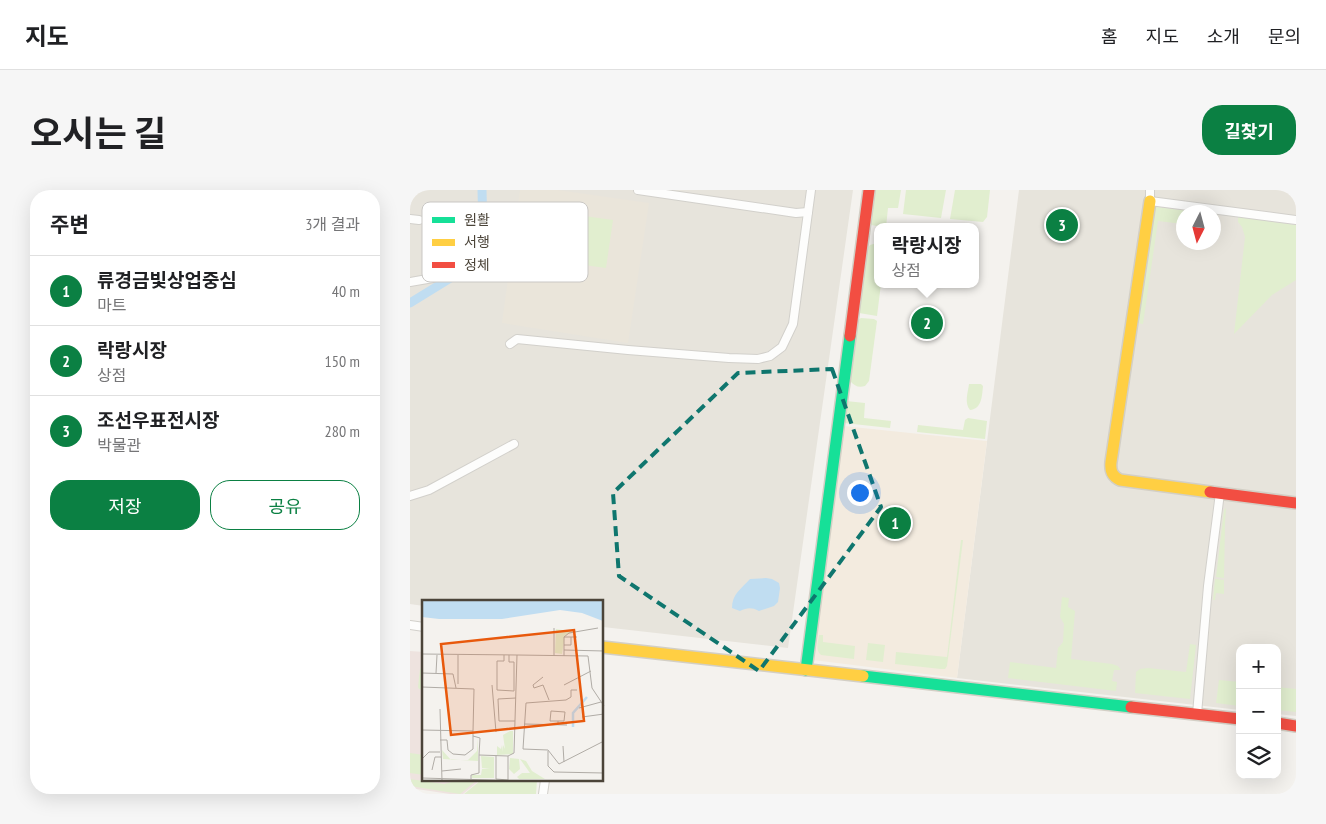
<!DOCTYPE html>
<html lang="ko">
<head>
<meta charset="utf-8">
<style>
  body { margin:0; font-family:"PT Sans Narrow","Noto Sans KR",sans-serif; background:#f6f6f6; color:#202124 }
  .controls { position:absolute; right:15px; bottom:15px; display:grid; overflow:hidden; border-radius:10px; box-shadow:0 5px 20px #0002 }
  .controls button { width:45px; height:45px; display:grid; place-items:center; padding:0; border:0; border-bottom:1px solid #e0e0e0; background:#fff; color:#202124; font:25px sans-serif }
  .compass { position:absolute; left:766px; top:15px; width:45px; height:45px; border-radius:50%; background:#fff; box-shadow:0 5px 20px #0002; rotate:186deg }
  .you { position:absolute; left:449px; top:302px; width:18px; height:18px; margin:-12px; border:4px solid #fff; border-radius:50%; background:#1a73e8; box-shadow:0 0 0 8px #1a73e833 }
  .badge { display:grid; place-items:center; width:32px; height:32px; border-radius:50%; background:#0b8043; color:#fff; font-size:16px; font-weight:700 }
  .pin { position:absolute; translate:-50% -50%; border:2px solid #fff; box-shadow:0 1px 5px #0006 }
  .popup { position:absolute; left:464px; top:33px; width:105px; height:65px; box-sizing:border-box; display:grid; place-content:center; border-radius:10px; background:#fff; filter:drop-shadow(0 1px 4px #0005); font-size:16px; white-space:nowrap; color:#757577 }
  .popup b { font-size:19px; color:#202124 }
  .popup::after { content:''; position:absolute; left:50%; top:100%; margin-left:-10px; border:10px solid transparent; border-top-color:#fff }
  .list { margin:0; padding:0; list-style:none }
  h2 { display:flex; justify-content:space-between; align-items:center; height:65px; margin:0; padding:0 20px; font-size:21px }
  h2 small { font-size:16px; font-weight:400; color:#757577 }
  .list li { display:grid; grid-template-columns:32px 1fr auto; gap:15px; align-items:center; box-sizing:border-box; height:70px; padding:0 20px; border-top:1px solid #e0e0e0 }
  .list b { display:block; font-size:19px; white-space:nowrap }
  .list p { margin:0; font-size:16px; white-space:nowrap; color:#757577 }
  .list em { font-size:16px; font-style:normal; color:#757577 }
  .actions { display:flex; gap:10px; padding:15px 20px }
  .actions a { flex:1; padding:11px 0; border:1px solid #0b8043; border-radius:20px; text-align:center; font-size:18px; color:#0b8043 }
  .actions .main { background:#0b8043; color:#fff }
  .icon { flex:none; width:28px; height:28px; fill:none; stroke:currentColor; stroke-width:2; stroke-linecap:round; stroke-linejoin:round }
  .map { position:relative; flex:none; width:886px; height:604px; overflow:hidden; border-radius:20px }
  header { display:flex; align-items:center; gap:30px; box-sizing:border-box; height:70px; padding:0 25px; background:#fff; border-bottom:1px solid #e0e0e0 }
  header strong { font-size:24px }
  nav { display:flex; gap:28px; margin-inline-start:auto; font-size:18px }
  .intro { display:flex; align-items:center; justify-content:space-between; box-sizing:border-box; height:120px; padding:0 30px }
  h1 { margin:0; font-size:35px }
  .button { padding:12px 22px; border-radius:20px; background:#0b8043; color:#fff; font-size:18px; font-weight:700 }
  main { display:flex; gap:30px; padding:0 30px }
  aside { flex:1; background:#fff; border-radius:20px; box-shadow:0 5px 20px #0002 }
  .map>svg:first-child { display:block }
  .residential { fill:#e7e4dc; fill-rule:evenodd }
  .commercial { fill:#f3ebdf }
  .education { fill:#eae5da }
  .medical { fill:#eee3df }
  .green { fill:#e1eecf }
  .water { fill:#c0ddf1 }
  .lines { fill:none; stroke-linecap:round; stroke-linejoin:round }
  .canal { stroke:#c0ddf1; stroke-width:9 }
  .street-casing { stroke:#d2d0cb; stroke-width:10 }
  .fast-casing { stroke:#d3cfc5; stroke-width:14 }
  .slow-casing { stroke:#d3cfc5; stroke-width:14 }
  .jam-casing { stroke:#d3cfc5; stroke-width:14 }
  .street { stroke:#fdfdfc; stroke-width:8 }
  .fast { stroke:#16e098; stroke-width:11 }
  .slow { stroke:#ffcf43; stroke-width:11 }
  .jam { stroke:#f24e42; stroke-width:11 }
  .marked { fill:none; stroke:#0f766e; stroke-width:4; stroke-dasharray:10 6; stroke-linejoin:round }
  .inset-river { fill:none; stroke:#c0ddf1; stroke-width:2.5 }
  .inset-road { fill:none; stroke:#b0aca6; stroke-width:1 }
  .view { fill:#e8590c; fill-opacity:0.15; stroke:#e8590c; stroke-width:2.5 }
  .inset-edge { fill:none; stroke:#4b4439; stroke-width:2.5 }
  .key { fill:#fff; stroke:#c9c7c4; stroke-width:1 }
  .key-label { font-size:14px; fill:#4b4439 }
</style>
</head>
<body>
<header>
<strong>지도</strong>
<nav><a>홈</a><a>지도</a><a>소개</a><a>문의</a></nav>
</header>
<div class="intro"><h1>오시는 길</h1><a class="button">길찾기</a></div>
<main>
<aside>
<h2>주변<small>3개 결과</small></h2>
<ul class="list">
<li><span class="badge">1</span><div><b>류경금빛상업중심</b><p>마트</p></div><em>40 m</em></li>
<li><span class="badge">2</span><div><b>락랑시장</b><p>상점</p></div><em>150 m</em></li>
<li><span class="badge">3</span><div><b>조선우표전시장</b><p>박물관</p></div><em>280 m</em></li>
</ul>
<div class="actions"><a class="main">저장</a><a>공유</a></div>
</aside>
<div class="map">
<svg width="886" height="604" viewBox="0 0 886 604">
  <rect width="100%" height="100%" fill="#f4f2ee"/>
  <g class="residential">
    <path d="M0 0H443L378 458 193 437 192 412H14V416L0 414Z"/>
    <path d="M609 0H886V526L867 524V458H830V520L547 488ZM774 22H804V52H774Z"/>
  </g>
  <path class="commercial" d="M433 236 577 251 547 488 403 470Z"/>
  <path class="education" d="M110 0H148L239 13 218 153 92 133Z"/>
  <path class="medical" d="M0 461 14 462V590H70L53 604H40L0 598Z"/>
  <g class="green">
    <path d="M465 0H491L488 18H478L476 37 460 35Z"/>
    <path d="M496 0H536L531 28 493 24Z"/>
    <path d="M545 0H580L577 27 573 32 540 29Z"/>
    <path d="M746 17 780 21V22H774L773 34 748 31 733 134 727 133 744 19Z"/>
    <path d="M131 20 203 30 196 78 124 68Z"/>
    <path d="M828 27 886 35V90L862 105 824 144 835 47 832 37 828 32Z"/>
    <path d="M467 53H468V94H471L467 126 449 123 457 59 460 55Z"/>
    <path d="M451 128 464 129 467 131 459 191 455 196C448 198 445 196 440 191L448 130Z"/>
    <path d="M559 194H571L573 196C572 206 572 219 560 220 554 213 558 202 559 194Z"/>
    <path d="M436 211 455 213 454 228 481 231 480 238 434 233Z"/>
    <path d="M558 228 577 231 575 249 507 242 508 235 553 240 555 230Z"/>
    <path d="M816 318 815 334 814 388 806 387 814 320Z"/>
    <path d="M551 350H553L537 476 535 479H531L485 474 486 462 537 467Z"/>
    <path d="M805 389 814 390V404L806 403 805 410H803Z"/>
    <path d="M652 407 659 408 658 417 665 421 661 469 702 474 708 476 711 480H704L702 491 707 492 706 501 598 488 600 472 646 478 648 458 653 452 654 434 650 427Z"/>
    <path d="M409 445H413V452L445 456 444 469 411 465C405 460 408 452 409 445Z"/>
    <path d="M458 453 475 455 473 472 456 470Z"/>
    <path d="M780 454 786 455 780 509 725 503 726 482 730 479 738 478 776 482Z"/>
    <path d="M12 477H14V500L9 499 8 497 10 479Z"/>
    <path d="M809 490 830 492V516L806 513Z"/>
    <path d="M867 497 886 499V522L867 520Z"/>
    <path d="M0 563 14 565V585L0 583Z"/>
    <path d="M0 589 34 594 49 590H67L50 604 0 596Z"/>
    <path d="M71 590H127L126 604H54Z"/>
  </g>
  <path class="water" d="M356 388 362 389 369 393 370 398 368 412 364 416 349 421C341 417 337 418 330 421L322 418C322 404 331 399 340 389Z"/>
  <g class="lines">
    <path class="canal" d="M0 113 39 89 54 76 65 61 73 42 72 0"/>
    <defs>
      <g id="street">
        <path d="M228 0 386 23 398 22"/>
        <path d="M740 0V11L886 30"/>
        <path d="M0 29 9 30"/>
        <path d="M0 92 23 88"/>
        <path d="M100 154 107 149 218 160 319 168 348 169 360 166 372 157 383 134 401 0"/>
        <path d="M0 306 19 300 104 254"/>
        <path d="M0 435 14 437"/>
        <path d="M787 524 798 396 810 303"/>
        <path d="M133 604 135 590"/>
      </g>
      <g id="fast">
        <path d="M396 480 440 146"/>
        <path d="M453 486 721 517"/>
      </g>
      <g id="slow">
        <path d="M740 11 701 272C700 281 702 286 710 290L800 302"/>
        <path d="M192 457 453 486"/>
      </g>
      <g id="jam">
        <path d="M440 146 459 0"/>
        <path d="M800 302 886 313"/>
        <path d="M721 517 830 529"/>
        <path d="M867 533 886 536"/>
      </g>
    </defs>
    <use href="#street" class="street-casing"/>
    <use href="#fast" class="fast-casing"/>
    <use href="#slow" class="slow-casing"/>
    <use href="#jam" class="jam-casing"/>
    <use href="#street" class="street"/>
    <use href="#fast" class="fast"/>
    <use href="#slow" class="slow"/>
    <use href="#jam" class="jam"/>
  </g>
  <path class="marked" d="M422 179 471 317 349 481 209 386 203 303 328 183Z"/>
  <g transform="translate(12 410)">
    <rect width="181" height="181" fill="#f4f2ee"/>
    <path d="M134 29 153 32 160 30 143 35 140 54 133 53ZM88 131H91V154L75 155V146L79 149 80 145V152L81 145 83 149 81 135ZM56 138V161L21 159 20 150 29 160H46L55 151ZM59 156 72 157V178H50V175H59L60 169H68L60 168ZM88 158 97 159 98 169 92 174 87 169ZM98 159 104 161 110 171 123 179H97L95 177 100 173H108Z" fill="#e1eecf"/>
    <path d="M0 0H181V21L160 13 138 10 80 19H17L0 17Z" fill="#c0ddf1"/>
    <path class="inset-river" d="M151 127V113L165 97"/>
    <path class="inset-road" d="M142 37 147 33 176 28M142 45H149V37M142 50V37H155M0 54 95 55M36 55V84M82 55V61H75V90L92 91V62H87V55M132 56V28M142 56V50L182 51M0 73 31 74 34 88M14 73 15 55M121 77 111 85 112 88 121 85 127 100M70 85 74 132M142 85 169 71M0 87 52 89 51 131M155 90H149V97L144 100 104 103 101 149 126 150 137 164 182 141M157 108 179 102M18 109 20 181M160 117 182 114M93 121H77L76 99 94 98M102 124 145 125M136 125V121H128L129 111 143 112 142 121H136M0 130 51 131V136L58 138 57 155M18 140H25L26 150 31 154 43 155 51 149V136M141 146 142 162M126 151V166L132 172 182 173M74 155V179L86 180V156L92 153 95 55 166 56 170 88 182 106M0 159 7 152H18M10 170 13 157H19M20 171 39 169M0 178 102 181M49 179V175L57 173V155L86 156"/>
    <path class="view" d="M152 30 162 121 29 135 19 44Z"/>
    <rect width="181" height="181" class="inset-edge"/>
  </g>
  <rect x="12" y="12" width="166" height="80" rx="8" class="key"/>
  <rect x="22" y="27" width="23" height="6" fill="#16e098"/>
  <rect x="22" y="49" width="23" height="7" fill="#ffcf43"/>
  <rect x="22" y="72" width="23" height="6" fill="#f24e42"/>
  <g class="key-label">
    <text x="54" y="35">원활</text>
    <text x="54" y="57">서행</text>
    <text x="54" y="80">정체</text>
  </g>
</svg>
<div class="controls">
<button>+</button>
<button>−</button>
<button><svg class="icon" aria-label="layers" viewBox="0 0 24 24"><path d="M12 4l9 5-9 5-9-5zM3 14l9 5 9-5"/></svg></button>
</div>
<svg class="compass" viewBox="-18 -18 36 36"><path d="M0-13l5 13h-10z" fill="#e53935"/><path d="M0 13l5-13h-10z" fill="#757577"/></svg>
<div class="you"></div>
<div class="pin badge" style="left:485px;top:333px">1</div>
<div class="pin badge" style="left:517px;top:133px">2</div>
<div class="popup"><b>락랑시장</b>상점</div>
<div class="pin badge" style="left:652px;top:35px">3</div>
</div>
</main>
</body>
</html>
